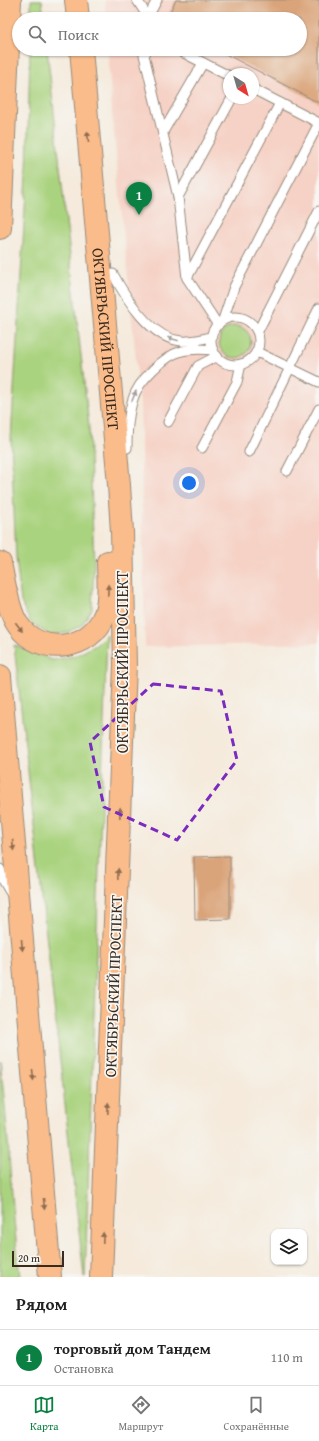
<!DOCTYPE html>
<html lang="ru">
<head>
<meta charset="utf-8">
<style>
  body { margin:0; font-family:"Gentium Book Plus",serif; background:#f2f2f2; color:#222 }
  .controls { position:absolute; right:12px; bottom:12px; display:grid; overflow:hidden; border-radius:8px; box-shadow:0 1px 3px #0004 }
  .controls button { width:36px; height:36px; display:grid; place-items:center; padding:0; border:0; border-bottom:1px solid #e0e0e0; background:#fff; color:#222; font:20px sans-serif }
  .compass { position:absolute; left:223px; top:68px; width:36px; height:36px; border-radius:50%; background:#fff; box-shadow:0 1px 3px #0004; rotate:143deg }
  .scale { position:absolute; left:12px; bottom:10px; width:52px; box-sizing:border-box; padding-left:4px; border:2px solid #3b2a1e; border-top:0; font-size:11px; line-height:14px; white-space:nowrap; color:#3b2a1e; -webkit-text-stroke:3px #f6f6f2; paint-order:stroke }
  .you { position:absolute; left:189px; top:483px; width:14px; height:14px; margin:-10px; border:3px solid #fff; border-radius:50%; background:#1a73e8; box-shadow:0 0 0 6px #1a73e833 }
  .badge { display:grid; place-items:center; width:26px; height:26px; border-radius:50%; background:#0b8043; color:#fff; font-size:13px; font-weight:700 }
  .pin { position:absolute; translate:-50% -33px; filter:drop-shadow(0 1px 2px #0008) }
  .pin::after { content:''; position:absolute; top:21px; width:14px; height:12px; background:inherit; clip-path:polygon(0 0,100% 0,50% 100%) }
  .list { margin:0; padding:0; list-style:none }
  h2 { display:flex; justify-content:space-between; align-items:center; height:52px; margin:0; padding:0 16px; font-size:17px }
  h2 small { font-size:13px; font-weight:400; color:#767676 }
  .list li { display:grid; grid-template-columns:26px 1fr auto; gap:12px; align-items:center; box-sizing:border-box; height:56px; padding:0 16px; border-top:1px solid #e0e0e0 }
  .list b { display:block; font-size:15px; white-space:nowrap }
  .list p { margin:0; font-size:13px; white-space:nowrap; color:#767676 }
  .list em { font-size:13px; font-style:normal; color:#767676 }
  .icon { flex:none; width:22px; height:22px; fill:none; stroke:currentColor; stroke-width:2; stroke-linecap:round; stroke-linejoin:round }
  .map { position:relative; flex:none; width:319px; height:1277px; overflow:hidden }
  .search { position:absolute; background:#fff; box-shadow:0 1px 3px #0004; left:12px; right:12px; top:12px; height:44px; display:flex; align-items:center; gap:10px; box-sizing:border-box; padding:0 14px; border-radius:22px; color:#767676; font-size:15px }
  .sheet { height:108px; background:#fff }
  nav { display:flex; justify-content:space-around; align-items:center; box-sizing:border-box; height:56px; border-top:1px solid #e0e0e0; background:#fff; font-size:11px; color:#767676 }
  nav a { display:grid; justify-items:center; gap:2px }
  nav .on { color:#0b8043 }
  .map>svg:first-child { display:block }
  .built { fill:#f6d1c5; fill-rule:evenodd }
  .green { fill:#aad37f; stroke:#727e4e }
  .building { fill:#daa47a }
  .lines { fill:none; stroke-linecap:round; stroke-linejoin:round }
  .lane-casing { stroke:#988a7c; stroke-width:11 }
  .primary-casing { stroke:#988a7c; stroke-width:24 }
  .lane { stroke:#fff; stroke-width:9 }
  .primary { stroke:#f9bc8a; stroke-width:22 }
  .oneway { fill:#906c4f }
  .oneway2 { fill:#a79f9a }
  .marked { fill:none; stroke:#7b2cbf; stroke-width:3; stroke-dasharray:8 5; stroke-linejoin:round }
  .labels { text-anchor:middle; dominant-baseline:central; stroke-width:3.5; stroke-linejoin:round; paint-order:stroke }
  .street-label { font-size:16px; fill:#3b2a1e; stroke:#f6f6f2 }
</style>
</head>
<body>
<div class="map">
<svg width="319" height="1277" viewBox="0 0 319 1277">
  <rect width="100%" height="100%" fill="#f6f6f2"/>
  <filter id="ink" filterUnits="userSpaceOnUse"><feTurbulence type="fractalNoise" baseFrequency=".025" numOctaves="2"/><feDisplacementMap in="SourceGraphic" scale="8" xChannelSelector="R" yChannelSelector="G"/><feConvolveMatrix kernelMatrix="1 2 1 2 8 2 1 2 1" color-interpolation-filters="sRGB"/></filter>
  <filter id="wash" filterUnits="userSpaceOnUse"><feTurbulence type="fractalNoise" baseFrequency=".012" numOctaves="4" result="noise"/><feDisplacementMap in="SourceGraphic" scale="16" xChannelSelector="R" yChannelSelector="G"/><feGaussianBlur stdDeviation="0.9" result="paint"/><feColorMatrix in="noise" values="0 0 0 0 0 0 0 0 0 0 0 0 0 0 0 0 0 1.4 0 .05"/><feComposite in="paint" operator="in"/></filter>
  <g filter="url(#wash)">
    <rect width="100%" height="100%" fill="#f5eadb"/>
    <path class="built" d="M105 0H319V643L145 647 140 403 111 101 108 49H300V19H106ZM229 74H253V98H229Z"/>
    <g class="green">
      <path d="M31 0H42L44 19H31Z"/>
      <path d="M30 49H47L89 427 94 564 92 609 82 625 66 633 49 635 30 622 21 602 16 558 11 438 27 176Z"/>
      <circle cx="235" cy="342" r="16"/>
      <path d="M107 634 85 1277H84L14 645 52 660 75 656 96 645Z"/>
      <path d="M0 1060C9 1132 11 1205 20 1277H0Z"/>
    </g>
    <g id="blocks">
      <g class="building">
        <path d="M176 0H319V103L216 49H300V19H166Z"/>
        <path d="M230 856V919L195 920 194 857Z"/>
      </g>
    </g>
  </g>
  <g filter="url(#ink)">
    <use href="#blocks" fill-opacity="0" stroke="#988a7c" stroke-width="1"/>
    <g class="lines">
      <defs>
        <g id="lane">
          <path d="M137 0 148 17"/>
          <path d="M149 19 148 17 157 0"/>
          <path d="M148 49 144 55 178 197 187 278 218 325"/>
          <path d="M176 49 229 76"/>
          <path d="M253 89 319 123"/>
          <path d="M163 132 203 63"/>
          <path d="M178 197 232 98"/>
          <path d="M113 274C126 298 150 338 181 341 191 342 201 339 211 337"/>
          <path d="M187 278 280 103"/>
          <circle cx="235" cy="341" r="24"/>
          <path d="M223 320 234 287 319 123"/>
          <path d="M258 331 319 211"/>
          <path d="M257 352 319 382"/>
          <path d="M168 422 198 366 217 356"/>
          <path d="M127 448C127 432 128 414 133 399 138 381 164 356 182 351 193 348 203 349 213 350"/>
          <path d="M202 448 237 382 241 364"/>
          <path d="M249 452 319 308"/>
          <path d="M287 471 319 409"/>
          <path d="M0 869 3 880 13 897"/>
        </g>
        <g id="primary">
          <path d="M76 0 78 19"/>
          <path id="s1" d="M81 49 119 485 122 532 125 665 101 1277"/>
          <path d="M0 228 10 0"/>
          <path d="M0 563C4 581 8 611 18 625 40 657 91 651 105 614 111 598 108 578 108 562"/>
          <path d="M0 676 50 1277"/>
        </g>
      </defs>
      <use href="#lane" class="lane-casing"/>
      <use href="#primary" class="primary-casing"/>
      <use href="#lane" class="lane"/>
      <use href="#primary" class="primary"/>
    </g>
    <defs><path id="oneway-solid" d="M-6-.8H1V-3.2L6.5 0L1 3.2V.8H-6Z"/></defs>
    <g class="oneway">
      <use href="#oneway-solid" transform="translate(88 137) rotate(-95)"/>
      <use href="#oneway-solid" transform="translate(108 590) rotate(-89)"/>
      <use href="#oneway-solid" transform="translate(19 627) rotate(53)"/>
      <use href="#oneway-solid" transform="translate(120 813) rotate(-88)"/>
      <use href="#oneway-solid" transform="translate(13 845) rotate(85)"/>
      <use href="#oneway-solid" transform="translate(118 874) rotate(-88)"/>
      <use href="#oneway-solid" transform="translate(22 945) rotate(85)"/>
      <use href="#oneway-solid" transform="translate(33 1075) rotate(85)"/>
      <use href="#oneway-solid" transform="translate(108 1108) rotate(-88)"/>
      <use href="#oneway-solid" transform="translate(44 1204) rotate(85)"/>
      <use href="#oneway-solid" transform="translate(103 1238) rotate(-88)"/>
    </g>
    <g class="oneway2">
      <use href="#oneway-solid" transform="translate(173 339) rotate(-163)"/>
      <use href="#oneway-solid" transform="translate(134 396) rotate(-68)"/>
    </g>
  </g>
  <path class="marked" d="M153 684 221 691 237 760 177 840 104 807 90 742Z"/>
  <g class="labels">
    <g class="street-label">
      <text stroke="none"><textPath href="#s1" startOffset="291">ОКТЯБРЬСКИЙ ПРОСПЕКТ</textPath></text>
      <text transform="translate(122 662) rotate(-90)">ОКТЯБРЬСКИЙ ПРОСПЕКТ</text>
      <text transform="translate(113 986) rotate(-88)">ОКТЯБРЬСКИЙ ПРОСПЕКТ</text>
    </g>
  </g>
</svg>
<div class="controls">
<button><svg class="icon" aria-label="layers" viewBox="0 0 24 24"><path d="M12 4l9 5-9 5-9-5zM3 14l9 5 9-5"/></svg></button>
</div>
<svg class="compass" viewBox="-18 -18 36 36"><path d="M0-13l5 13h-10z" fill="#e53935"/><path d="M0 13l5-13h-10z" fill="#767676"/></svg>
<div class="scale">20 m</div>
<div class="you"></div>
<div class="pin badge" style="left:139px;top:215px">1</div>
<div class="search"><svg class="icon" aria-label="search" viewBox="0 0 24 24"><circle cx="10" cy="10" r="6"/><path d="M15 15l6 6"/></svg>Поиск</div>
</div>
<section class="sheet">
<h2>Рядом<small></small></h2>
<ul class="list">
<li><span class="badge">1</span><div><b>торговый дом Тандем</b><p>Остановка</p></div><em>110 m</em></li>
</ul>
</section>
<nav>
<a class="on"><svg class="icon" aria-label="map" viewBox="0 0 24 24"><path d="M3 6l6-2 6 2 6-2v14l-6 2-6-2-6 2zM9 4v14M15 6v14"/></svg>Карта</a>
<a><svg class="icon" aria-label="directions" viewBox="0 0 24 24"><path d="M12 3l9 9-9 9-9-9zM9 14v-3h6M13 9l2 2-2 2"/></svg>Маршрут</a>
<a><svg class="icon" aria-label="saved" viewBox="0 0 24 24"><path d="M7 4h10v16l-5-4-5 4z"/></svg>Сохранённые</a>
</nav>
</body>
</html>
